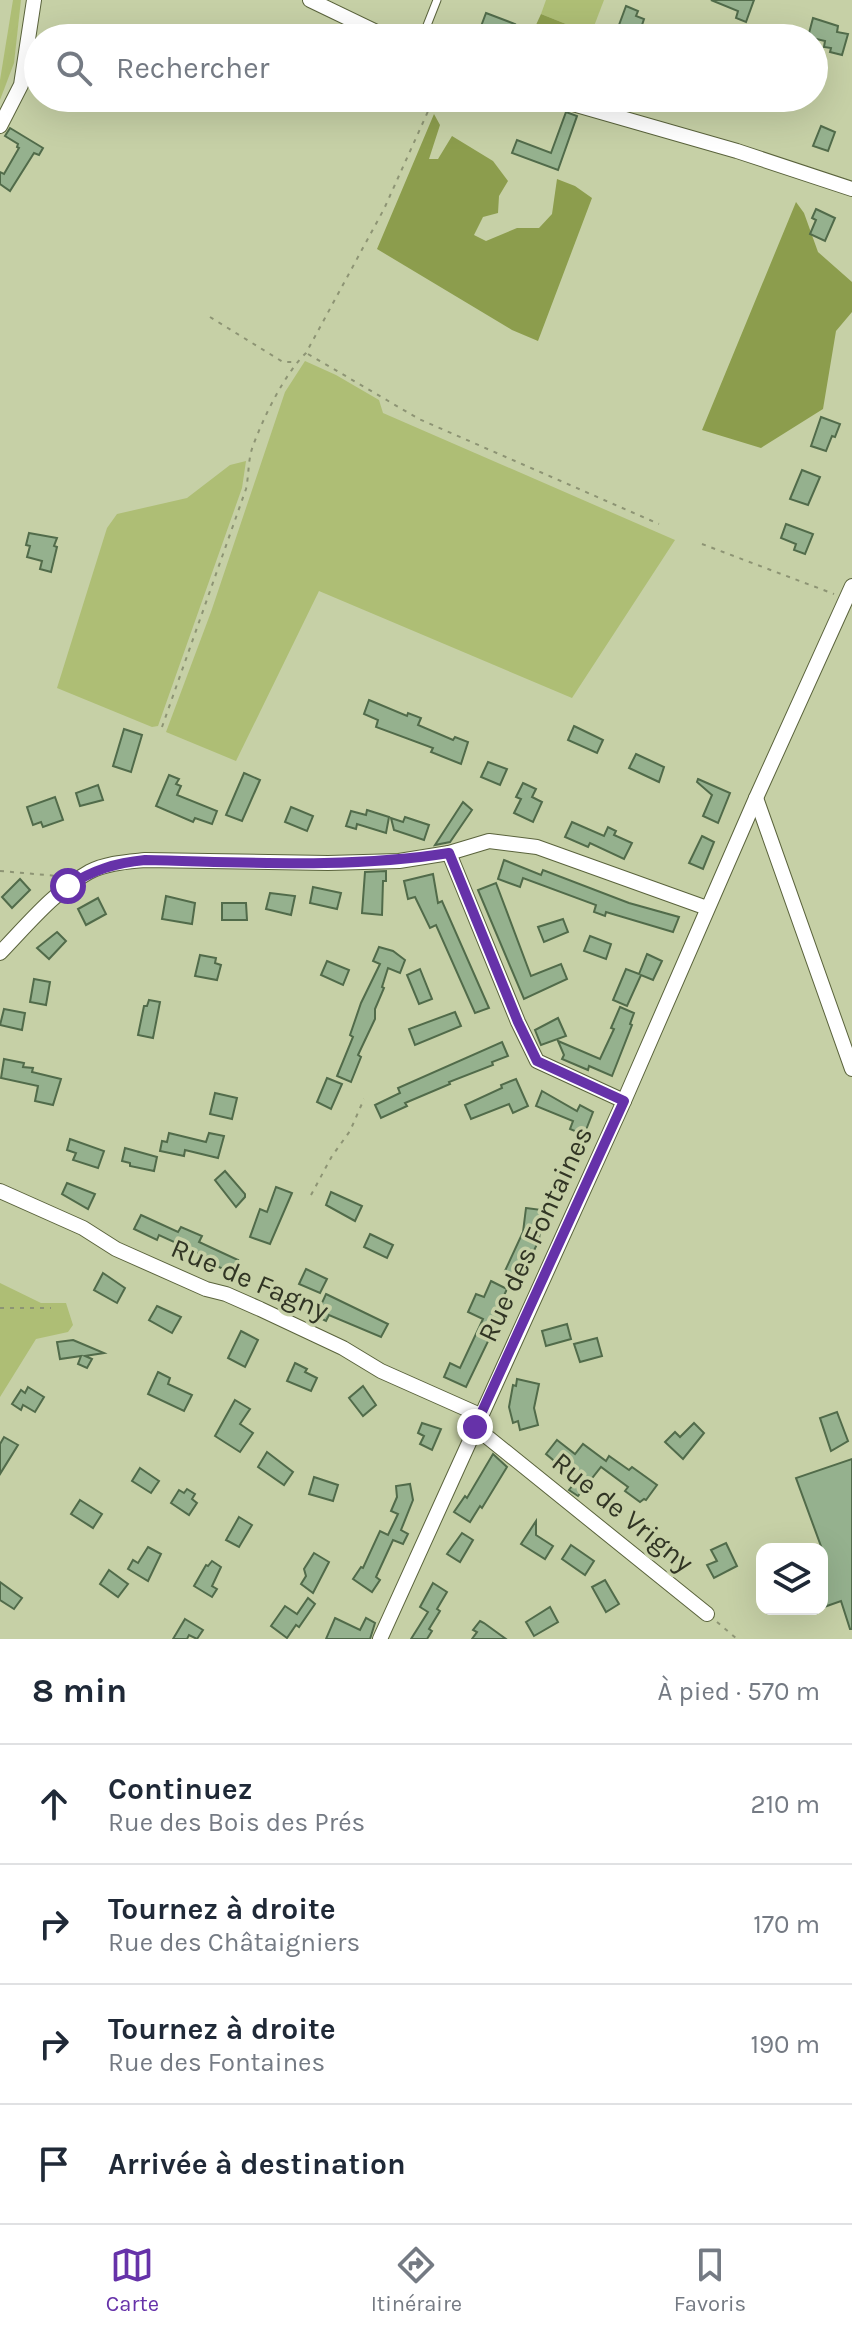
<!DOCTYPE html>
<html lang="fr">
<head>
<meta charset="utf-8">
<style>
  body { margin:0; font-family:Karla,sans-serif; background:#f6f6f7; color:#1f2937 }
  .controls { position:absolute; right:24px; bottom:24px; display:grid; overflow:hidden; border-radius:16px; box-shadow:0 8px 32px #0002 }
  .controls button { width:72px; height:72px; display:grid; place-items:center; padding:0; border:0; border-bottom:2px solid #e0e1e3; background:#fff; color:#1f2937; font:40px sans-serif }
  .stop { position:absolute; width:24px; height:24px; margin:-18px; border:6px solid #6632a9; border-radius:50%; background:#fff }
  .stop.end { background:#6632a9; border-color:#fff; box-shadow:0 2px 8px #0008 }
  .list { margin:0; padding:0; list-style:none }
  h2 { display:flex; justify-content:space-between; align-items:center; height:104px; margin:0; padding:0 32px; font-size:34px }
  h2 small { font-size:26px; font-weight:400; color:#747a83 }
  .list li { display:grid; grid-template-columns:52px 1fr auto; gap:24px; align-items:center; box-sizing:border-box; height:120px; padding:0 32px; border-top:2px solid #e0e1e3 }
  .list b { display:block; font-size:30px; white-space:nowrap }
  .list p { margin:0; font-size:26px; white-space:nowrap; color:#747a83 }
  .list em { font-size:26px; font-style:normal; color:#747a83 }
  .icon { flex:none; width:44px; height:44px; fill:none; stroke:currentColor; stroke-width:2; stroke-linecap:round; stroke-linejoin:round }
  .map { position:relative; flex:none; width:852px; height:1639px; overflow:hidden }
  .search { position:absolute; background:#fff; box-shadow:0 8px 32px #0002; left:24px; right:24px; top:24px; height:88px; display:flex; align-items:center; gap:20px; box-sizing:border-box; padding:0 28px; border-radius:44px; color:#747a83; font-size:30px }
  .sheet { height:584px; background:#fff }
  nav { display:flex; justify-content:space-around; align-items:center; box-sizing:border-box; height:112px; border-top:2px solid #e0e1e3; background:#fff; font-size:22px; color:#747a83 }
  nav a { display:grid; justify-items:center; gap:4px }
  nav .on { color:#6632a9 }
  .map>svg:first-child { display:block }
  .green { fill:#aebe75 }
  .forest { fill:#8c9d4d }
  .building { fill:#95b18e; stroke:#516b4a; stroke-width:2 }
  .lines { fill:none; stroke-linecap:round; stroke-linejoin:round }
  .lane-casing { stroke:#5a633c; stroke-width:9 }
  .street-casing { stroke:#5a633c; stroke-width:16 }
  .path { stroke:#8d9474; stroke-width:2; stroke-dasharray:4 6; stroke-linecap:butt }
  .lane { stroke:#fff; stroke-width:7 }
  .street { stroke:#fff; stroke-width:14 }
  .route { stroke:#6632a9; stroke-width:10 }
  .labels { text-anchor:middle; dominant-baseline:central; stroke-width:7; stroke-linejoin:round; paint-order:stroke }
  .street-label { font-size:28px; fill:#313524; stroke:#c6d0a6 }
</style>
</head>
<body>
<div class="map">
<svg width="852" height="1639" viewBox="0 0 852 1639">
  <rect width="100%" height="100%" fill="#c6d0a6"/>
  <g class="green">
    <path d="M13 0H21L14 63 0 100V80Z"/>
    <path d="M546 0H604L591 34 541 14Z"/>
    <path d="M305 361 336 375 379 400 383 413 675 540 572 698 319 591 236 761 166 732 211 612 285 392Z"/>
    <path d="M246 461 242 488 158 726 152 727 57 688 107 528 117 514 187 498 230 465Z"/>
    <path d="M0 1283 41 1303H66L73 1325 68 1332 36 1339 0 1397Z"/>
  </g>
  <g class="forest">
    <path d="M541 14 591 34 590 38H530Z"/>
    <path d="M434 114 440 125 429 159H438L452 136 493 161 508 181 499 196 498 213 483 217 474 235 486 241 517 228H539L552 214 557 179 575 186 592 198 538 341 512 330 377 249Z"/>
    <path d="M796 202 804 213 818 252 852 282V312L836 331 823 409 761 448 702 430Z"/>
  </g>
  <g class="building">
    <path d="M711 0H754L746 22 736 18 738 11Z"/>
    <path d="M626 6 638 11 636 16 644 19 641 28 635 26 634 29 619 25Z"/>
    <path d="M486 13 515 24 510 38 480 29Z"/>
    <path d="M813 18 838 26 837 32 848 34 842 55 830 52 831 48 824 47 825 41 808 37Z"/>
    <path d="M566 112 577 116 558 170 512 153 517 140 551 153Z"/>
    <path d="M821 126 835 132 828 151 813 146Z"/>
    <path d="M10 128 43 148 39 155 34 153 10 191 0 184V172L4 174 19 148 17 147 18 144 5 136Z"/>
    <path d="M816 209 835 218 825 241 810 234 816 220 812 218Z"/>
    <path d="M821 417 840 424 835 437 832 436 826 451 811 446Z"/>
    <path d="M802 470 820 477 808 505 790 499Z"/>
    <path d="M786 524 813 534 805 554 794 550 796 544 781 538Z"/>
    <path d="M29 533 57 538 54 546 57 547 51 572 40 569 42 561 27 557 30 546 26 545Z"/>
    <path d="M369 700 407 716 408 713 421 718 418 725 453 740 455 737 468 742 461 764 431 752 433 748 376 727 378 720 364 714Z"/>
    <path d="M574 726 603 740 597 753 568 740Z"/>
    <path d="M124 729 142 735 131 772 113 766Z"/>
    <path d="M636 754 664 767 659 782 629 768Z"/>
    <path d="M488 762 507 769 500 785 481 777Z"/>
    <path d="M244 773 260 780 242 821 226 815Z"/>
    <path d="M169 775 179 779 176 784 181 786 177 795 217 811 212 824 195 818 193 822 156 806Z"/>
    <path d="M698 779 730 793 718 823 703 816 712 795 697 782Z"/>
    <path d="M523 783 536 789 532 797 542 802 533 822 514 813 521 799 516 797Z"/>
    <path d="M98 785 103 800 80 806 76 793Z"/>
    <path d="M55 797 63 820 43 827 41 822 33 825 27 807Z"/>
    <path d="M463 802 472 810 450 842 435 845Z"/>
    <path d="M291 807 313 816 307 831 285 822Z"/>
    <path d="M367 810 389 817 386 833 357 824 356 829 346 826 351 811 366 815Z"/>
    <path d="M405 817 429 825 424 840 394 830 391 818 403 822Z"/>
    <path d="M572 822 604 836 608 827 616 831 614 835 632 843 624 859 590 843 588 847 565 837Z"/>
    <path d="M702 836 714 842 703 869 689 863Z"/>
    <path d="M504 860 541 875 543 870 629 903 679 917 673 932 606 912 605 916 594 912 596 905 523 878 520 887 498 879Z"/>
    <path d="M386 871V881H383L382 915 362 913 365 872Z"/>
    <path d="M433 874 438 903 442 901 489 1008 475 1013 436 925 430 928 415 897 408 899 404 881Z"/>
    <path d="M20 879 30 890 12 908 2 897Z"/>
    <path d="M496 883 531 976 561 964 567 979 524 999 478 890Z"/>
    <path d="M313 887 341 893 337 909 310 903Z"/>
    <path d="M270 893 295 896 291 915 266 909Z"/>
    <path d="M166 896 195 903 192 924 162 919Z"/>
    <path d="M98 898 106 914 86 925 78 909Z"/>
    <path d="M222 903H246L247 920H222Z"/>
    <path d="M563 919 568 932 544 942 538 927Z"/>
    <path d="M57 932 66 941 49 959 37 948Z"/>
    <path d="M590 936 611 944 606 959 584 951Z"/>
    <path d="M379 947 393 951 405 960 400 973 388 968 382 987 384 988 375 1009V1019L358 1055 361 1057 351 1082 337 1076 353 1037 350 1035 361 1003 380 964 373 961Z"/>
    <path d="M647 954 662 961 653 980 641 975 627 1006 613 1000 626 969 639 974Z"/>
    <path d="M200 955 216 958 215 963 221 965 217 980 195 976Z"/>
    <path d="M327 961 349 970 343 985 321 975Z"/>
    <path d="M420 969 432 999 419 1004 407 975Z"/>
    <path d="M34 979 50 982 46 1005 30 1002Z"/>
    <path d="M149 1000 160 1002 153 1038 138 1035 144 1006H147Z"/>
    <path d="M620 1007 634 1013 630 1024 632 1025 612 1076 589 1066 588 1070 562 1059 564 1055 558 1041 600 1059 614 1029 611 1028Z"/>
    <path d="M4 1009 25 1013 22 1030 0 1025Z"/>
    <path d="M455 1012 461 1026 415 1045 409 1029Z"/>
    <path d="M558 1018 566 1036 541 1045 535 1030Z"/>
    <path d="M502 1042 508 1056 492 1062 493 1065 449 1082 450 1084 405 1103 407 1106 381 1118 375 1105 400 1093 398 1088Z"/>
    <path d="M4 1059 24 1063 23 1067 33 1068 32 1072 61 1079 53 1105 35 1101 38 1086 1 1078Z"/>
    <path d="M327 1078 342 1084 331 1109 317 1102Z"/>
    <path d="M516 1079 528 1106 513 1113 509 1104 471 1119 465 1105 502 1088 501 1085Z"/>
    <path d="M542 1091 577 1111 580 1105 593 1112 584 1135 570 1129 573 1121 536 1106Z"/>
    <path d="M215 1093 237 1098 232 1119 210 1114Z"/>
    <path d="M169 1133 206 1142 209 1133 224 1136 218 1158 185 1150 184 1156 160 1151 162 1141 167 1142Z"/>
    <path d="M70 1139 104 1151 98 1168 73 1160 76 1153 67 1150Z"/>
    <path d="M125 1148 157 1157 154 1171 130 1166V1163L122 1161Z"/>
    <path d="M225 1171 245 1194V1197L236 1207 215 1180Z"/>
    <path d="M67 1183 95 1194 88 1209 62 1194Z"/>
    <path d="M276 1187 292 1193 270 1244 250 1237 260 1209 267 1212Z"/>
    <path d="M331 1192 362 1206 355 1221 326 1205Z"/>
    <path d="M526 1208 542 1210 539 1240 520 1280 504 1273 523 1232Z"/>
    <path d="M141 1215 178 1232 181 1227 202 1236 199 1242 238 1260 232 1272 205 1262 207 1257 159 1235 157 1240 134 1229Z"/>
    <path d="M370 1234 393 1245 387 1258 364 1247Z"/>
    <path d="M306 1269 327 1279 320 1293 299 1284Z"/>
    <path d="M103 1273 125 1288 117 1303 94 1290Z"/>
    <path d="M491 1281 507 1289 497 1311 506 1316 496 1337 491 1335 466 1387 444 1377 450 1363 460 1368 483 1319 468 1312 476 1294 484 1297Z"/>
    <path d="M326 1294 388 1324 381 1337 329 1315 326 1321 316 1316Z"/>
    <path d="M157 1306 181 1317 172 1333 149 1320Z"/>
    <path d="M567 1324 571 1339 546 1346 542 1331Z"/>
    <path d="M241 1331 258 1340 245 1367 228 1358Z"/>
    <path d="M597 1338 602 1356 580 1362 574 1344Z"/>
    <path d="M73 1340 104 1353 85 1356 92 1359 87 1368 78 1364 81 1356 60 1359 57 1342Z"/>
    <path d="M295 1363 307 1369 305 1372 317 1378 311 1391 287 1381Z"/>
    <path d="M158 1372 170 1378 168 1384 192 1395 184 1411 148 1394Z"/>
    <path d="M517 1379 539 1384 534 1408 538 1425 520 1430 518 1421 513 1423 509 1407 513 1385 516 1386Z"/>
    <path d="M363 1386 376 1405 363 1416 349 1398Z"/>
    <path d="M28 1387 44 1397 35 1412 23 1405 21 1410 12 1404 21 1390 25 1393Z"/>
    <path d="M235 1400 250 1409 240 1424 253 1433 240 1452 215 1436Z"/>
    <path d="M837 1412 848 1441 831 1451 820 1418Z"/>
    <path d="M422 1423 441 1429 432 1450 420 1444 424 1436 418 1433Z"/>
    <path d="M694 1423 704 1433 683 1459 665 1442 675 1432 680 1437Z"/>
    <path d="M4 1437 18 1445 0 1474V1444Z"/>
    <path d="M557 1440 575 1454 583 1444 606 1461 609 1456 629 1470 632 1467 657 1485 646 1500 644 1499 640 1502 625 1491 628 1487 601 1467 578 1496 569 1490 577 1480 546 1454Z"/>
    <path d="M267 1452 293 1472 284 1485 258 1467Z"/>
    <path d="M493 1454 507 1467 482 1508 480 1506 470 1522 454 1512 465 1496 467 1498Z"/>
    <path d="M852 1459V1629H850L841 1601 824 1607 822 1549 796 1478Z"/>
    <path d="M140 1468 159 1481 151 1493 132 1481Z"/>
    <path d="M314 1477 338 1485 333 1501 309 1494Z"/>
    <path d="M410 1484 413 1500 401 1530 408 1534 403 1544 393 1540 376 1577 380 1580 372 1592 353 1579 361 1567 363 1568 380 1531 388 1535 398 1514 391 1511 397 1497 396 1486Z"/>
    <path d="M187 1489 195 1494 192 1499 197 1503 189 1515 171 1503 179 1490 184 1493Z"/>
    <path d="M80 1500 102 1514 93 1528 71 1514Z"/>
    <path d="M239 1517 252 1525 239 1547 226 1540Z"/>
    <path d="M536 1521V1535L553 1546 545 1559 521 1544Z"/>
    <path d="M462 1533 473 1540 460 1562 447 1554Z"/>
    <path d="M726 1543 737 1566 714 1578 707 1565 717 1561 711 1550Z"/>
    <path d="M571 1545 594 1561 585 1575 562 1559Z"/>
    <path d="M148 1547 161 1554 148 1581 128 1569 133 1560 138 1563Z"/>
    <path d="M314 1553 329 1562 313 1593 301 1584 306 1576 304 1569Z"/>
    <path d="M212 1561 221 1567 212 1586 217 1589 212 1597 194 1586 206 1565 208 1566Z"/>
    <path d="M109 1570 128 1584 118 1597 100 1584Z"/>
    <path d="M605 1580 619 1604 606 1612 592 1587Z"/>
    <path d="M0 1582 22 1598 14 1609 0 1600Z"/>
    <path d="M433 1583 447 1592 437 1609 440 1611 429 1629 432 1631 427 1639H411L428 1612 420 1607Z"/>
    <path d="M308 1598 315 1604 299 1627 296 1625 287 1638 271 1626 285 1606 297 1614Z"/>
    <path d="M550 1607 558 1622 534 1636 526 1622Z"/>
    <path d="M335 1618 360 1630 366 1618 375 1623 370 1639H326Z"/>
    <path d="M185 1619 203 1630 197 1639 189 1635 187 1639H173Z"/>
    <path d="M480 1621 484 1623 506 1639H472L477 1632 473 1630Z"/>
  </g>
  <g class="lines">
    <defs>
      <path id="lane" d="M422 38 437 0"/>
      <g id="street">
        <path d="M310 0 389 38"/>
        <path d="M552 98 737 151 852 189"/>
        <path d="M0 126 21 85 34 0"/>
        <path d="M756 798 852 1069"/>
        <path d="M449 853 518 1022 537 1061 624 1101"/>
        <path d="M0 953C27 925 55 891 89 872 107 863 126 862 145 860L328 863 399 861 449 853 489 841 537 847 707 908"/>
        <path d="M0 1191 83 1228 116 1249 206 1289 226 1294 260 1309 343 1348 381 1371 480 1415"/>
        <path d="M475 1427 707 1614"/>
        <path d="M380 1639 624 1101 756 798 852 586"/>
      </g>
    </defs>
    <use href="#lane" class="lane-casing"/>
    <use href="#street" class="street-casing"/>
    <g class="path">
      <path d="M210 317 283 362H296"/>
      <path d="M308 354 419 419 659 524"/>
      <path d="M702 544 834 594"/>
      <path d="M162 727 246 489C249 475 248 458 253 446 263 418 285 373 306 353L384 209 434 98"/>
      <path d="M0 871 58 876"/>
      <path d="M311 1195 332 1156 350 1131 364 1099"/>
      <path d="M0 1308H51"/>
      <path d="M717 1622 737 1639"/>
    </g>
    <use href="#lane" class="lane"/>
    <use href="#street" class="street"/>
  </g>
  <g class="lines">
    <path class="route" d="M68 886C93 870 115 863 145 860 246 862 348 869 449 853L518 1022 537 1061 624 1101 475 1427"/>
  </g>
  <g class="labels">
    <g class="street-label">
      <text transform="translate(535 1234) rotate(-65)">Rue des Fontaines</text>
      <text transform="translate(250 1279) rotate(23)">Rue de Fagny</text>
      <text transform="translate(623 1512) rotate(39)">Rue de Vrigny</text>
    </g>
  </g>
</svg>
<div class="controls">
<button><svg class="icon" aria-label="layers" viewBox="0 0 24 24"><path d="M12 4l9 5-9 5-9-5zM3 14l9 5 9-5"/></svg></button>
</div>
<div class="stop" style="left:68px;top:886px"></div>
<div class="stop end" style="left:475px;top:1427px"></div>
<div class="search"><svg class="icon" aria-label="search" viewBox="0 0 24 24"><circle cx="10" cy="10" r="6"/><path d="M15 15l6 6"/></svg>Rechercher</div>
</div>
<section class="sheet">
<h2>8 min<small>À pied · 570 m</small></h2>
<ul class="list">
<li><svg class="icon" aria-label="ahead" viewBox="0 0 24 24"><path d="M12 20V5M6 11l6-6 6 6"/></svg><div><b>Continuez</b><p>Rue des Bois des Prés</p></div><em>210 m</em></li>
<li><svg class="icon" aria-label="right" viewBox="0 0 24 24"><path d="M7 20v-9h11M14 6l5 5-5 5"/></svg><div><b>Tournez à droite</b><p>Rue des Châtaigniers</p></div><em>170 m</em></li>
<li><svg class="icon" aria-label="right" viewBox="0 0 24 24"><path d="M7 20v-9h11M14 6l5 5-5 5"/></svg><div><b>Tournez à droite</b><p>Rue des Fontaines</p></div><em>190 m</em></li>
<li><svg class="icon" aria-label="arrive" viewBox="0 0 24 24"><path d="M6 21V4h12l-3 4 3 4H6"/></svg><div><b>Arrivée à destination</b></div></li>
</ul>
</section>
<nav>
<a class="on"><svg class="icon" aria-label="map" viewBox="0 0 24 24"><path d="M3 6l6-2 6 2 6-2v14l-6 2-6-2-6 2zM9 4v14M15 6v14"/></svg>Carte</a>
<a><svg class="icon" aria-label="directions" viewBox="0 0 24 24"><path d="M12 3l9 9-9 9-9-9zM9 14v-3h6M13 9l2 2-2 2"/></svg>Itinéraire</a>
<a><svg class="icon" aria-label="saved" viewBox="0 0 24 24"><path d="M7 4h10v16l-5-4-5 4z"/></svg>Favoris</a>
</nav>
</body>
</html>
